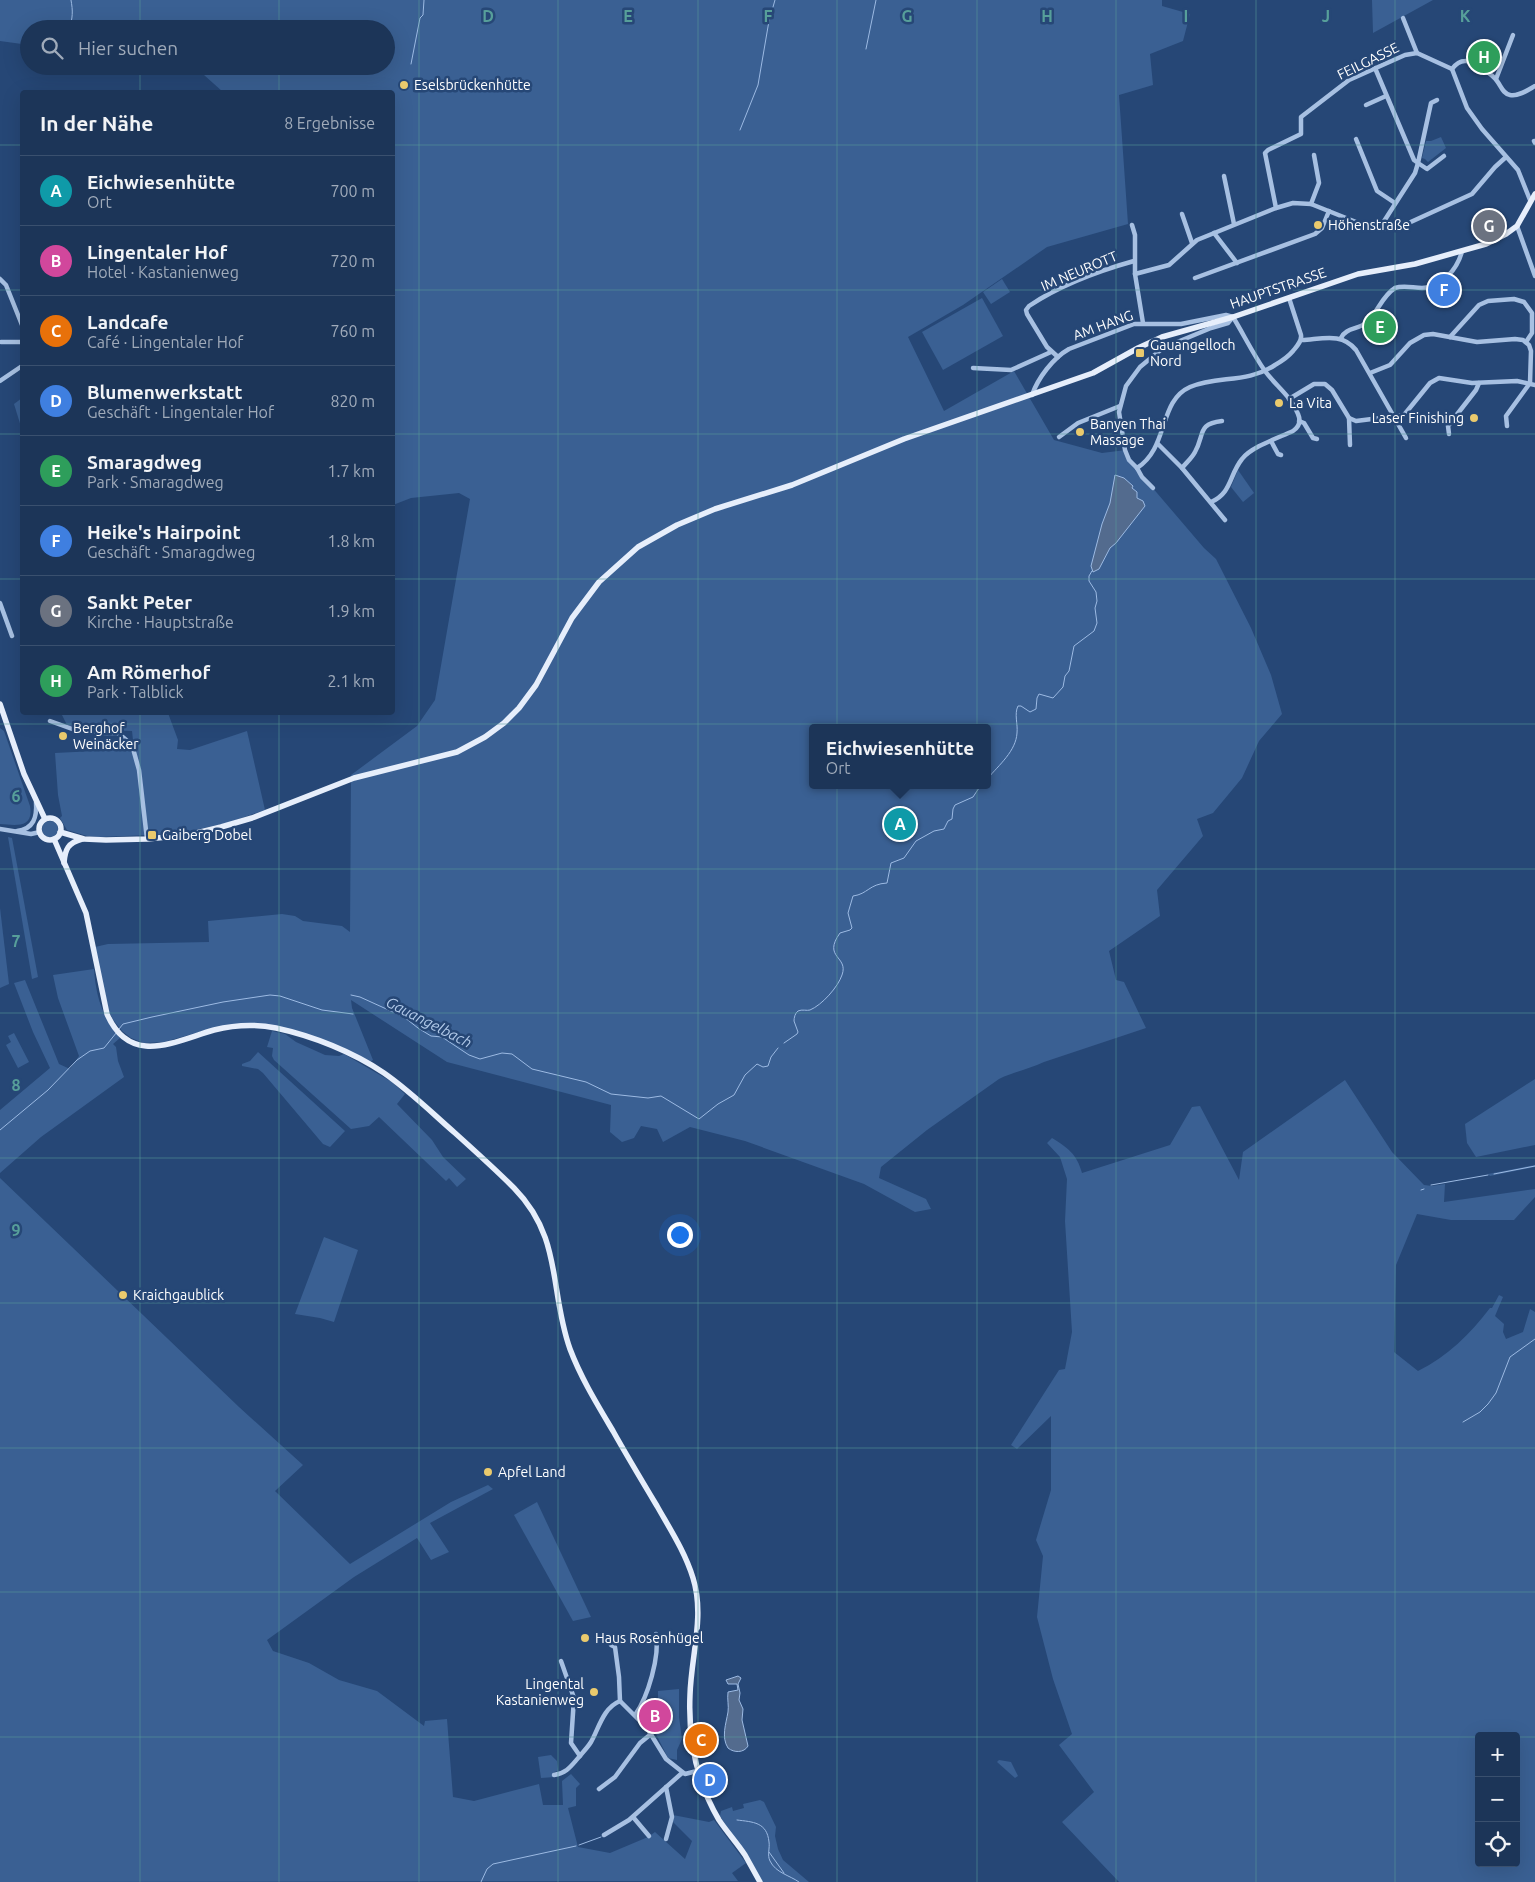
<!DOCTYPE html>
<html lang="de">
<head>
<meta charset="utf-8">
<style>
  body { margin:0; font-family:Ubuntu,sans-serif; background:#253d5e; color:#f1f3f6 }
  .controls { position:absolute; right:15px; bottom:15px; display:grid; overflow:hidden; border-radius:5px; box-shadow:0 5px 20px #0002 }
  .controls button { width:45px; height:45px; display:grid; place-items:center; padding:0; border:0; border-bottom:1px solid #3a506e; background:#1c3558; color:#f1f3f6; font:25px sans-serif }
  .you { position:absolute; left:679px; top:1234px; width:18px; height:18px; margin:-12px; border:4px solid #fff; border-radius:50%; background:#1a73e8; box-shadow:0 0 0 8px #1a73e833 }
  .badge { display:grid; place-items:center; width:32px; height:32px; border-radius:50%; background:#d6ab8b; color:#fff; font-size:16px; font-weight:700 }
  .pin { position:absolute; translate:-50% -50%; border:2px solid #fff; box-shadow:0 1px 5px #0006 }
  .popup { position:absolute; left:809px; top:724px; width:182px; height:65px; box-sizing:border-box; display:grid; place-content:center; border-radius:5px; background:#1c3558; filter:drop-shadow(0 1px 4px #0005); font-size:16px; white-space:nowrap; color:#a0abba }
  .popup b { font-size:19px; color:#f1f3f6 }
  .popup::after { content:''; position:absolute; left:50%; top:100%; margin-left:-10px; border:10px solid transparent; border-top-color:#1c3558 }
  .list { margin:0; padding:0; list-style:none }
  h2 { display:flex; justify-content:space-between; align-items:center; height:65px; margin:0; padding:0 20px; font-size:21px }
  h2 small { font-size:16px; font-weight:400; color:#a0abba }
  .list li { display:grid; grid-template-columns:32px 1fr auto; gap:15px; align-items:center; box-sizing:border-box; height:70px; padding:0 20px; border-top:1px solid #3a506e }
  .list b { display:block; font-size:19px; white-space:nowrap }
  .list p { margin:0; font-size:16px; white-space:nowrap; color:#a0abba }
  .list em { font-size:16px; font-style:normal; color:#a0abba }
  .icon { flex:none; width:28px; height:28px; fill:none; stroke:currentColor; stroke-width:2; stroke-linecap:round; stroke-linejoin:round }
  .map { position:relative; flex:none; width:1535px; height:1882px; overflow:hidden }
  .search { position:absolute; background:#1c3558; box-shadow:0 5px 20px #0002; left:20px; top:20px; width:375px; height:55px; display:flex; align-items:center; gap:12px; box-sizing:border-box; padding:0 18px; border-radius:28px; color:#a0abba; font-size:19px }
  .panel { position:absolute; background:#1c3558; box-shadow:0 5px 20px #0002; left:20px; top:90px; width:375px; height:625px; border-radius:5px }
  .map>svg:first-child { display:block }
  .green { fill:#3a6093; fill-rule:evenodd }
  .water { fill:#536b8e; stroke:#9cbae3 }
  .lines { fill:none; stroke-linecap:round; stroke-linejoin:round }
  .stream { stroke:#9cbae3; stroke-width:1 }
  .minor { stroke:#a7c0e2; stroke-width:4.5 }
  .major { stroke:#e6eefb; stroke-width:5.5 }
  .grid { fill:none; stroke:#579f9a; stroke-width:1; stroke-opacity:0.55 }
  .poi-dot { fill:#eaca6d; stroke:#264776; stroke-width:2 }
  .labels { text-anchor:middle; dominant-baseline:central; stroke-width:5; stroke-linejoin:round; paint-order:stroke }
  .street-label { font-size:14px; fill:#fff; stroke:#264776 }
  .poi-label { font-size:14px; fill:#fff; stroke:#264776; text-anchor:start }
  .water-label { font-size:15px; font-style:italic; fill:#b2caea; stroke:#264776 }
  .grid-label { font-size:16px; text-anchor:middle; font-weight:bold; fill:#579f9a; stroke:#264776; stroke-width:5; stroke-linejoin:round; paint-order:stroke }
</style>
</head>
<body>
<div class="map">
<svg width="1535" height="1882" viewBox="0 0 1535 1882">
  <rect width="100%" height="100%" fill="#264776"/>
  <g class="green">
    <path d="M0 0H1162V6L1190 14 1183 41 1150 54 1153 85 1119 95 1128 224 1047 247 963 305 908 337 944 411 1014 371 1054 440 1102 453 1126 450 1140 473 1157 493 1204 548 1216 559 1251 628 1271 675 1282 714 1259 741 1242 778 1213 813 1197 819 1203 836 1157 890 1160 916 1109 951 1116 980 1124 982 1146 1028 1044 1062C1029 1069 1013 1072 999 1079L927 1130 881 1167 879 1178 926 1199 931 1209 915 1212 864 1184 745 1141 690 1127 663 1142 657 1129 641 1126 634 1138 622 1142 610 1132 611 1105 447 1062 351 1000 352 1008 373 1060 370 1062 286 1028 217 1027 164 1042 144 1043 131 1038 122 1031 114 1021 109 1012 95 947 108 944 209 942 208 921 282 914 295 916 303 921 342 926 350 932 351 775 417 726 435 700 470 499 459 493 411 498 393 505 392 92H223L194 66H386V29H29V45L0 41ZM812 728H988V785H812Z"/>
    <path d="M1372 0H1433L1373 33Z"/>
    <path d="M1486 45 1494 63 1491 72 1479 64 1473 50Z"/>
    <path d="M1441 137 1446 148 1428 162 1425 159 1422 158 1426 141H1431Z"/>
    <path d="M1002 279 1010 292 991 304 983 292Z"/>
    <path d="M982 298 1003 336 943 370 922 332Z"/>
    <path d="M1376 315 1391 329 1379 340 1369 325Z"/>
    <path d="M22 398V430L14 404Z"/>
    <path d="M1238 470 1254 493 1243 502 1231 487Z"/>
    <path d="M61 713H168L178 740 177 749 190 750 247 731 265 810 227 823 176 834 99 837 87 836 67 830 60 818 62 816 58 795 55 753 134 749 132 731 80 729 67 725Z"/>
    <path d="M0 728 4 731 30 806C34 829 15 825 0 824Z"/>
    <circle cx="50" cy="829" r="8"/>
    <path d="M8 837 12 838 38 977 32 979Z"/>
    <path d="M0 908 9 984 0 988Z"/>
    <path d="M94 969C96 997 102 1016 120 1038L113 1044 116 1047 118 1061 124 1077 41 1137 0 1173V1110L50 1068 33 1032 14 983 25 980 59 1064 70 1069 79 1056 58 998 53 975Z"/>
    <path d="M272 1031 285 1034 296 1042 325 1055 339 1056 344 1054 392 1082 405 1094 397 1104 432 1140 443 1157 466 1179 457 1187 449 1178 446 1181 379 1117 369 1126 351 1129 274 1060 272 1056 273 1048 267 1047Z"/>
    <path d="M14 1033 29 1062 18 1068 6 1045 11 1042 8 1036Z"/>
    <path d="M258 1052 345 1131 330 1147 323 1144 263 1073 258 1069 242 1066V1064L250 1061Z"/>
    <path d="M1535 1079V1145L1476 1157 1467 1143 1465 1124Z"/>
    <path d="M1345 1080 1392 1152 1424 1185 1432 1186 1445 1184 1444 1202 1535 1189V1197L1514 1220H1451L1417 1214 1396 1265 1394 1352 1418 1371C1447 1357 1471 1333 1490 1308H1492L1499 1295 1503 1297 1495 1316 1504 1324 1503 1332 1506 1339 1523 1332 1530 1309 1535 1312V1882H1119L1062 1822 1094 1792 1059 1745 1072 1734 1053 1679 1037 1617 1043 1556 1036 1540 1051 1490V1416L1017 1449 1011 1445 1059 1370 1065 1369 1072 1332 1065 1221 1067 1179 1060 1157 1047 1143 1052 1138C1068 1148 1077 1154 1082 1173L1170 1145 1192 1107 1200 1106 1239 1180 1243 1152ZM1479 1736H1516V1863H1479Z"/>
    <path d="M1535 1165V1167L1490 1176 1488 1174Z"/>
    <path d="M0 1178 239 1407 303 1465 275 1491 350 1564 451 1502 488 1485 493 1489 430 1523 449 1552 431 1560 417 1538 354 1577 267 1640 273 1651 309 1663 339 1680 377 1691 424 1726 425 1721 447 1719 453 1797 474 1801 539 1784 543 1805H563L562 1781 571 1774 580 1784 576 1788V1806L568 1808 578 1847 610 1853 648 1837 655 1832 685 1859 692 1841 672 1821 673 1815 709 1822 714 1820 746 1863 732 1873 738 1881 0 1882Z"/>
    <path d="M324 1237 358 1250 334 1322 320 1318 295 1314Z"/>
    <path d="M537 1502 591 1617 573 1621 514 1515Z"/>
    <path d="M679 1689V1717L682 1739 677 1750V1760L668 1758 654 1730 655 1725H664V1710H661V1700L658 1698V1691Z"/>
    <path d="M551 1755 557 1761 558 1771 554 1772 555 1777 541 1778 538 1757Z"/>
    <path d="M999 1760 1011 1762 1018 1776 1015 1778 997 1762Z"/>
    <path d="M760 1800 764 1802 776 1827 775 1836 778 1849 783 1860 809 1882H762L720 1816 721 1811 732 1807 733 1811 744 1808 743 1804Z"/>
  </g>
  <g class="water">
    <path d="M1115 475 1124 478 1133 486 1132 488 1137 492V498L1143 501 1145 506 1116 543 1110 548 1099 569 1093 572 1091 566 1102 524 1110 503Z"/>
    <path d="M738 1676 741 1678 738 1684 740 1693 739 1700 743 1709 742 1720 748 1746C744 1753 734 1753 728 1748 721 1737 726 1724 728 1712 729 1706 727 1699 728 1692L738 1690 737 1684H728L726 1680Z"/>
  </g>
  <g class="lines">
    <g class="stream">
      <path d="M773 7 775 0"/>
      <path d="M69 29C73 18 73 11 71 0"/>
      <path d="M866 49 876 0"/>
      <path d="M411 64 420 18 423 15 424 0"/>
      <path d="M740 130 758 85 770 15"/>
      <path d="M988 778C999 765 1016 751 1017 733 1018 724 1014 714 1018 706H1021L1030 712 1036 709 1037 698 1039 694 1053 698 1063 687 1065 676 1069 671 1074 646 1094 631 1097 623 1095 608 1097 601 1096 592 1089 581V576L1092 571"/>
      <path d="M351 995 360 997 404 1017 418 1028 431 1036 442 1037 469 1055 480 1059 502 1053 512 1054 532 1069 586 1082 611 1094 648 1098 661 1096 699 1119 718 1104 734 1095 745 1075 757 1064 763 1067 768 1066 771 1057 778 1048"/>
      <path d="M119 1029 123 1024 152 1017 223 1002 270 995 280 996 322 1010 353 1014"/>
      <path d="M784 1043 797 1034 798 1032 794 1021C794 1018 795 1013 798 1011 802 1009 807 1011 810 1010 822 1005 838 987 842 975 849 956 822 958 840 933L850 930 852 928 848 913 853 896C868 894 869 884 887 883L891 863 904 858 916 841 934 831 944 829 948 821 952 819 953 809 955 805 973 797 981 785"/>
      <path d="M0 1130 48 1090 77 1060 90 1051 104 1048 117 1032"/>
      <path d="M1494 1174 1535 1166"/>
      <path d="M1431 1185 1488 1175"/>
      <path d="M1421 1190 1424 1189"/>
      <path d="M1463 1422 1480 1412 1488 1404 1496 1393 1510 1357 1535 1339"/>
      <path d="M737 1820C753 1822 767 1822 769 1842 770 1848 767 1855 770 1861 776 1873 789 1875 799 1882"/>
      <path d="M579 1845 601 1837"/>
      <path d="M769 1852 784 1873"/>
      <path d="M481 1882 487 1869 493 1864 576 1846"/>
    </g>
    <g class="minor">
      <path d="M1403 18 1417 53"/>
      <path d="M1375 68 1414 160 1418 163 1415 173 1379 229"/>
      <path d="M1452 69C1455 65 1459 61 1465 61 1472 60 1493 75 1497 81 1501 86 1503 94 1510 95 1518 97 1528 90 1535 86"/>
      <path d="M1496 79 1513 35"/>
      <path d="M1437 100 1431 103 1418 163 1427 169 1444 156"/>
      <path d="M1366 105 1386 96"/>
      <path d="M1356 139 1377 191 1395 203"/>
      <path d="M1534 141 1535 143"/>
      <path d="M1224 176 1234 224"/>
      <path d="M1311 204 1319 183 1314 155"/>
      <path d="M1276 208 1265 153 1268 150 1301 134V117L1349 80 1405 55 1417 53 1452 69 1467 108 1482 129 1518 170 1530 200"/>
      <path d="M1182 214 1192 243"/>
      <path d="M1132 225 1135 235V274L1143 323"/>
      <path d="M1517 226 1535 276"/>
      <path d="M1214 233 1237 263"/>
      <path d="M1135 274 1169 265 1197 240 1276 208 1293 203 1311 204 1371 228 1384 229 1402 226 1472 194 1495 167 1506 157"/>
      <path d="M1195 278 1315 234 1322 228 1329 211"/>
      <path d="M0 279 6 285 22 325"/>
      <path d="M1450 337 1479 305 1488 301 1514 299 1524 302 1532 313V333L1526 342"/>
      <path d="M1341 338C1346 327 1359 330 1367 322 1378 312 1382 296 1395 288 1404 285 1413 288 1422 288 1442 288 1458 268 1462 251"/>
      <path d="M1302 340C1322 339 1342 332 1356 350L1406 438"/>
      <path d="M1 342H22"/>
      <path d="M1058 357 1047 347 1027 314 1026 310 1029 306C1060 285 1098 271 1134 261"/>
      <path d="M973 368 1011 370 1051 352"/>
      <path d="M1370 373 1390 365 1410 343 1424 335 1433 334 1477 342 1515 339 1523 340 1529 345 1531 351 1530 383 1506 416 1507 426"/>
      <path d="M0 381 22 366"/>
      <path d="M1032 395C1038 378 1053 358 1069 349L1134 324H1181L1226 315 1233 317"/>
      <path d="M1289 399 1314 384H1325L1332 390 1349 418 1356 421 1404 415 1430 383 1439 378 1472 383 1517 381 1535 385"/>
      <path d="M1349 418 1350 445"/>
      <path d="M1299 421 1304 423 1313 438 1317 439"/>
      <path d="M1449 434 1448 426 1476 390 1479 383"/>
      <path d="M1059 437 1078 423 1120 406"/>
      <path d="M1271 441 1278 454 1281 455"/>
      <path d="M1158 444 1182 468 1225 520"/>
      <path d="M1137 468C1169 448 1158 401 1190 387 1218 375 1246 384 1275 365 1282 361 1288 357 1293 351 1297 346 1302 341 1301 335L1289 298"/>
      <path d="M1182 468C1186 463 1192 458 1195 452 1205 434 1197 424 1222 421"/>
      <path d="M1153 488 1142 477 1137 468 1129 460 1125 450 1119 412 1126 386 1140 367 1163 348 1211 328 1228 323 1233 317"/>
      <path d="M1211 502C1232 493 1229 475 1242 459 1251 447 1278 438 1293 431 1299 427 1301 421 1298 414 1292 397 1275 385 1265 371 1253 354 1244 335 1233 317"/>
      <path d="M0 603 12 636"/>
      <path d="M50 721 75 730H89L100 733H118L132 745 139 770 147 839"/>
      <path d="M0 829 31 834 40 832"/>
      <path d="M17 831C34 829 37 817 36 802"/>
      <path d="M611 1645 615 1647 619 1677 620 1701"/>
      <path d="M561 1661 574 1698 571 1743 580 1756"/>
      <path d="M620 1701 647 1728 666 1759 685 1774 697 1771"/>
      <path d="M635 1715C648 1697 660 1656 656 1634"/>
      <path d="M554 1775C567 1773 571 1766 579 1757 583 1752 588 1747 591 1742 599 1728 603 1708 620 1701"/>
      <path d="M599 1789 615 1777 640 1743 651 1734"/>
      <path d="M633 1817 649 1836"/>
      <path d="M604 1835 629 1820 682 1773"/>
      <path d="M666 1839 672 1817 666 1787"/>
    </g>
    <g class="major">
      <path d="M0 704 24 774 45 819"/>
      <circle cx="50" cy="829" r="11"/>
      <path d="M60 832 84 839 106 840 147 839 188 835 221 827 252 818 354 778 457 752 485 737 504 723 519 708 536 685 572 618 599 582 638 547 677 525 715 509 792 485 904 439 1093 373 1138 348 1162 337 1233 317 1358 274 1415 264 1486 244 1506 234 1517 226 1535 194"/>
      <path d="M54 839 86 913 107 1014C130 1067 175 1041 214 1030 234 1025 256 1024 276 1028 313 1036 353 1052 384 1073 410 1091 432 1113 455 1133 475 1151 495 1169 514 1188 563 1238 549 1290 570 1349 581 1378 597 1404 613 1431 627 1456 642 1481 657 1506 670 1529 685 1552 693 1578 705 1616 691 1656 690 1695 688 1740 696 1781 719 1820 727 1832 737 1843 745 1855 750 1864 755 1873 760 1882"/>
      <path d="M64 863C65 849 68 843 82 839"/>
    </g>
  </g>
  <path class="grid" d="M140 0V29M279 0V29M419 0V1882M558 0V1882M698 0V1882M837 0V1882M977 0V1882M1116 0V1882M1256 0V1882M1395 0V1882M140 66V92M279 66V92M0 145H22M392 145H1535M0 290H22M392 290H1535M0 434H22M392 434H1535M0 579H22M392 579H1535M140 712V1882M279 712V1882M0 724H1535M0 869H1535M0 1013H1535M0 1158H1535M0 1303H1535M0 1448H1535M0 1592H1535M0 1737H1479M1516 1737H1535"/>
  <g class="poi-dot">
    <circle cx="404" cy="85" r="5"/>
    <circle cx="1318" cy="225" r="5"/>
    <rect x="1135" y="348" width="10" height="10" rx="2.5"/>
    <circle cx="1279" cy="403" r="5"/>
    <circle cx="1474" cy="418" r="5"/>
    <circle cx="1080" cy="432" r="5"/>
    <circle cx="63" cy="736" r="5"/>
    <rect x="147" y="830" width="10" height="10" rx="2.5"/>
    <circle cx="123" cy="1295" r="5"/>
    <circle cx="488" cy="1472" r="5"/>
    <circle cx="585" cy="1638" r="5"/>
    <circle cx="594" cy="1692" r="5"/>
  </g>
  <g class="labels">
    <g class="street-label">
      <text transform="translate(1368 61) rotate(-26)">FEILGASSE</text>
      <text transform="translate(1079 271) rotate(-23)">IM NEUROTT</text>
      <text transform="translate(1278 288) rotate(-19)">HAUPTSTRASSE</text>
      <text transform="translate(1103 325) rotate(-20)">AM HANG</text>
    </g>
    <g class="poi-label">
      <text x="414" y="85">Eselsbrückenhütte</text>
      <text x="1328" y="225">Höhenstraße</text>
      <text x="1150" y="345">Gauangelloch<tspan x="1150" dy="16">Nord</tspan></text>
      <text x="1289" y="403">La Vita</text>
      <text x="1464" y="418" text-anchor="end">Laser Finishing</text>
      <text x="1090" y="424">Banyen Thai<tspan x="1090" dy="16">Massage</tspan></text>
      <text x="73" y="728">Berghof<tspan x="73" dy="16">Weinäcker</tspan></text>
      <text x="162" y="835">Gaiberg Dobel</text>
      <text x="133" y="1295">Kraichgaublick</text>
      <text x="498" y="1472">Apfel Land</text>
      <text x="595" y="1638">Haus Rosenhügel</text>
      <text x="584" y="1684" text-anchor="end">Lingental<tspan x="584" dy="16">Kastanienweg</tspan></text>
    </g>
    <g class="water-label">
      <text transform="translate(429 1022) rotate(27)">Gauangelbach</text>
    </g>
  </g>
  <g class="grid-label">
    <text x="488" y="22">D</text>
    <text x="628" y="22">E</text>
    <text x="768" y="22">F</text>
    <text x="907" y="22">G</text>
    <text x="1047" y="22">H</text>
    <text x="1186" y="22">I</text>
    <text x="1326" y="22">J</text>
    <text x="1465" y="22">K</text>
    <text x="16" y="802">6</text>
    <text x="16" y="947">7</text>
    <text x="16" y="1091">8</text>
    <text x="16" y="1236">9</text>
  </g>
</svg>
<div class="controls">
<button>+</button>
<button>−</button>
<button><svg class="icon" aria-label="locate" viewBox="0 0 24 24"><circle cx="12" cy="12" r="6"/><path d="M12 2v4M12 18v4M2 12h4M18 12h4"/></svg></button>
</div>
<div class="you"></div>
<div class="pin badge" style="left:900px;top:824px;background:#0f9aa8">A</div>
<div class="popup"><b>Eichwiesenhütte</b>Ort</div>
<div class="pin badge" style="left:655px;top:1716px;background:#d1479c">B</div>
<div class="pin badge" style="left:701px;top:1740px;background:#e8710a">C</div>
<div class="pin badge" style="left:710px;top:1780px;background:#3f7fe0">D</div>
<div class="pin badge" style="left:1380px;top:327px;background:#2e9e5b">E</div>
<div class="pin badge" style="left:1444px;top:290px;background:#3f7fe0">F</div>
<div class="pin badge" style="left:1489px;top:226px;background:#6b7280">G</div>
<div class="pin badge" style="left:1484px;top:57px;background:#2e9e5b">H</div>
<div class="search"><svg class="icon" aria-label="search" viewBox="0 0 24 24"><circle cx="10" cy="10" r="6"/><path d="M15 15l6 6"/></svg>Hier suchen</div>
<section class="panel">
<h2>In der Nähe<small>8 Ergebnisse</small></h2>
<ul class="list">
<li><span class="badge" style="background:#0f9aa8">A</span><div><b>Eichwiesenhütte</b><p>Ort</p></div><em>700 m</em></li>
<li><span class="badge" style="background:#d1479c">B</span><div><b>Lingentaler Hof</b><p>Hotel · Kastanienweg</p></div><em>720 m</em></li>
<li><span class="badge" style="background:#e8710a">C</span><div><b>Landcafe</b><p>Café · Lingentaler Hof</p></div><em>760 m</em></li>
<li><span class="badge" style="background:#3f7fe0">D</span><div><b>Blumenwerkstatt</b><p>Geschäft · Lingentaler Hof</p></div><em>820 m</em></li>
<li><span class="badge" style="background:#2e9e5b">E</span><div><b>Smaragdweg</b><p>Park · Smaragdweg</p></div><em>1.7 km</em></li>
<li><span class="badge" style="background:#3f7fe0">F</span><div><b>Heike's Hairpoint</b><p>Geschäft · Smaragdweg</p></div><em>1.8 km</em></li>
<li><span class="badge" style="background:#6b7280">G</span><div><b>Sankt Peter</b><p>Kirche · Hauptstraße</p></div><em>1.9 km</em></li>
<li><span class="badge" style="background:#2e9e5b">H</span><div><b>Am Römerhof</b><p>Park · Talblick</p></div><em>2.1 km</em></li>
</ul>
</section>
</div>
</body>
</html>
